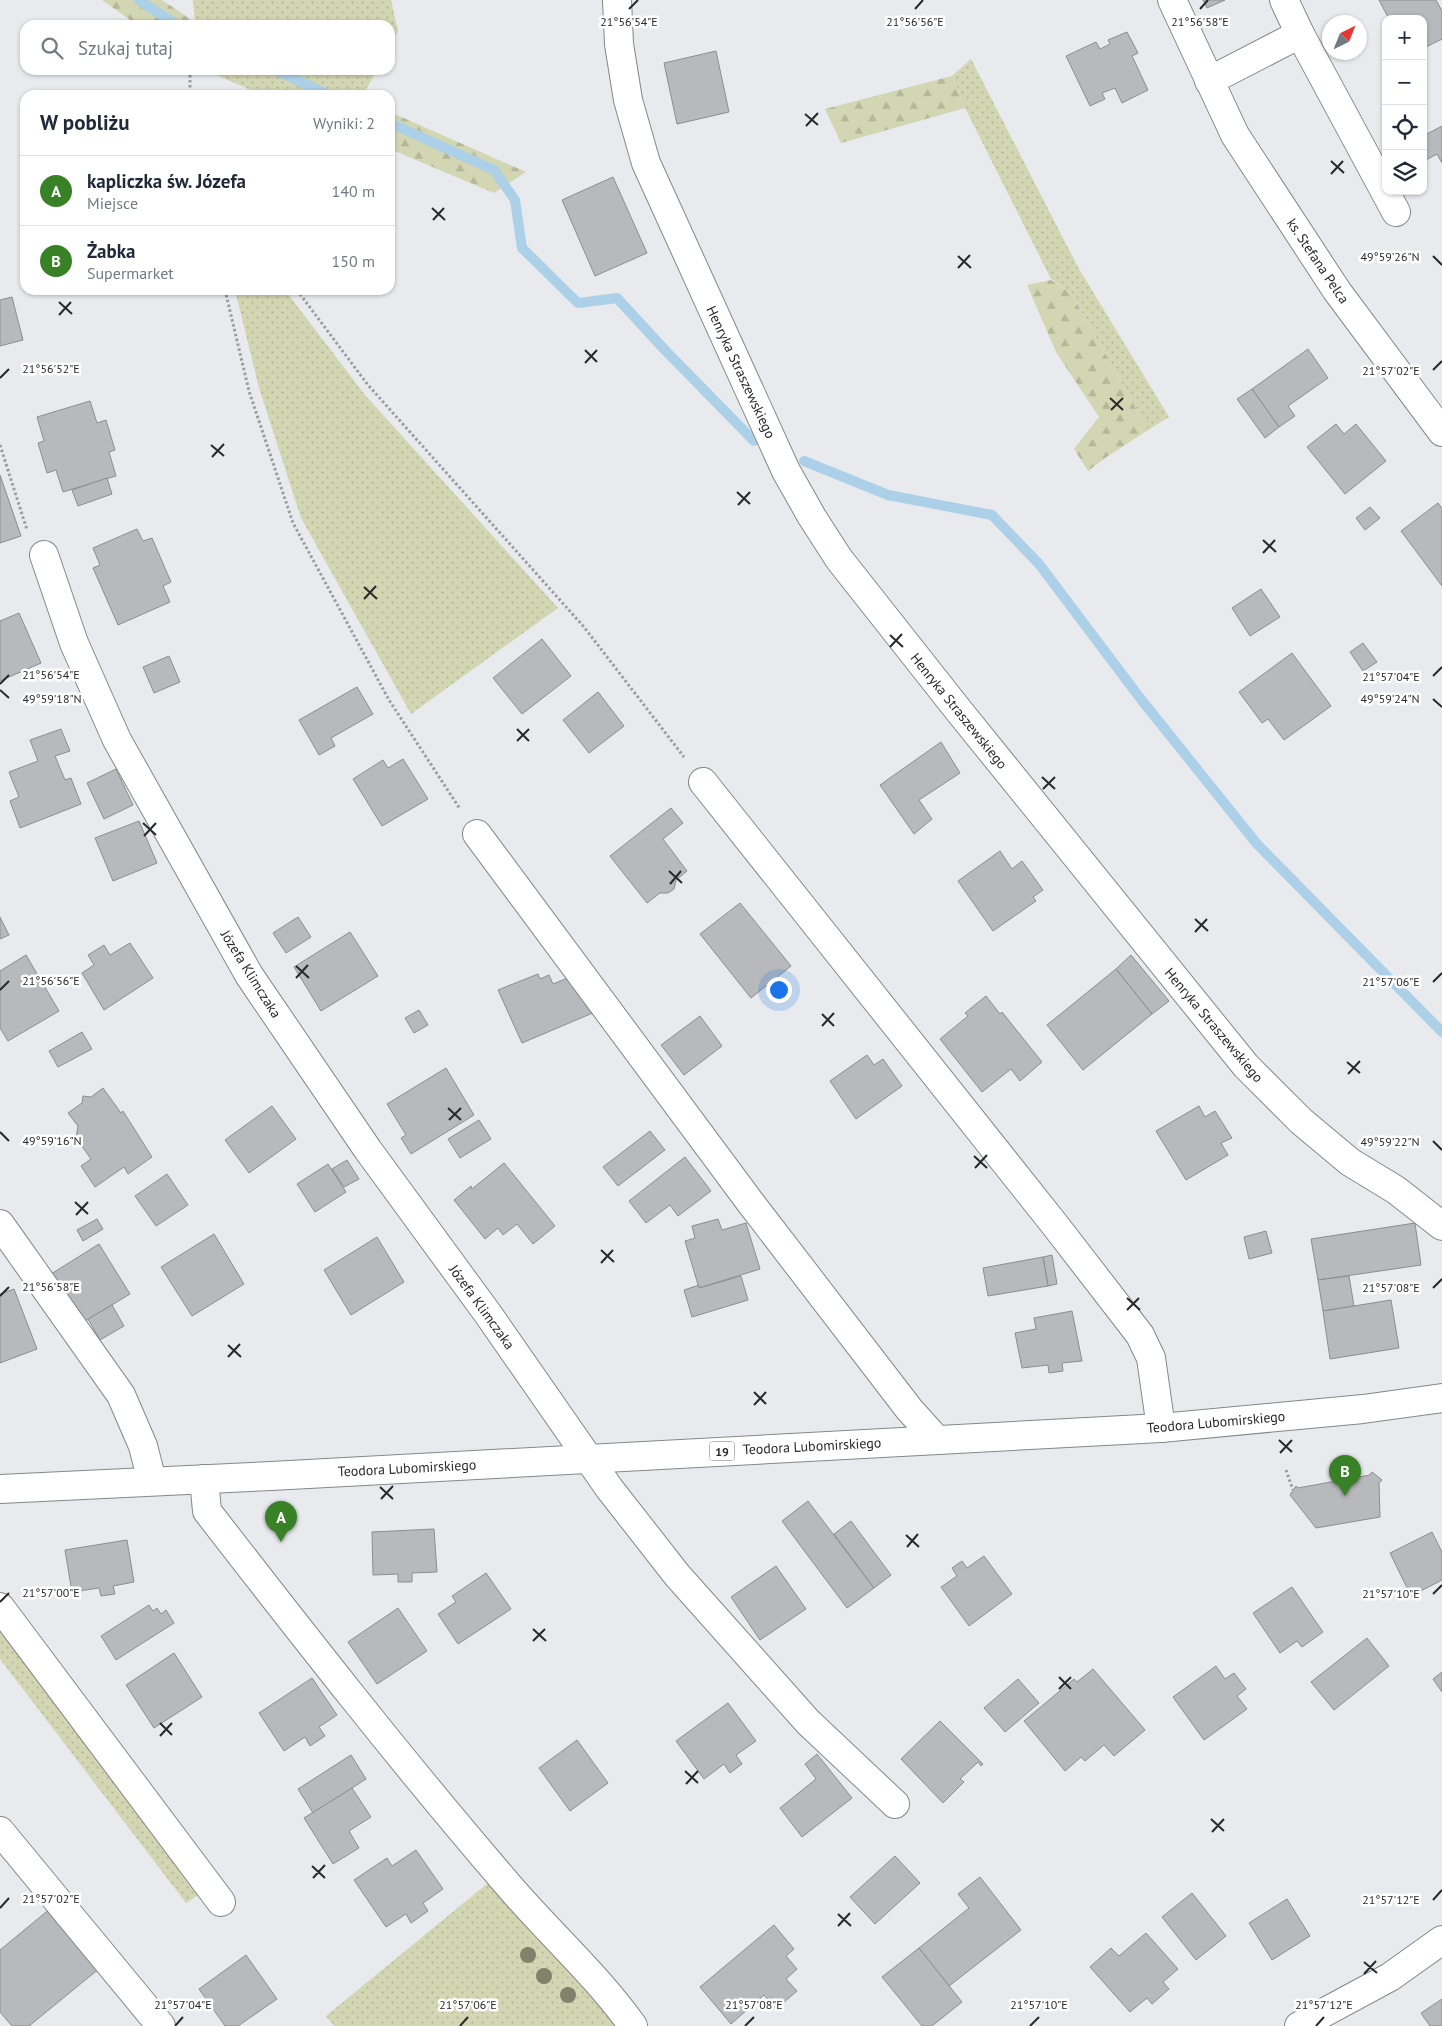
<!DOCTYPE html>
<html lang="pl">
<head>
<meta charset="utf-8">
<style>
  body { margin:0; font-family:"PT Sans",sans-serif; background:#f6f6f7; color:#1f2937 }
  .controls { position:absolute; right:15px; top:15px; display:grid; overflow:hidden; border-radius:10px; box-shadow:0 1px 4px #0004 }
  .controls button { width:45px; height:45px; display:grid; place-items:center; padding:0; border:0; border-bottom:1px solid #e0e1e3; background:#fff; color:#1f2937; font:25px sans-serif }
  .compass { position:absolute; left:1322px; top:15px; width:45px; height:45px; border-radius:50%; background:#fff; box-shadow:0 1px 4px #0004; rotate:43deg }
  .you { position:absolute; left:778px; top:989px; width:18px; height:18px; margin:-12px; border:4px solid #fff; border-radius:50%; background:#1a73e8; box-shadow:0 0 0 8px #1a73e833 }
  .badge { display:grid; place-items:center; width:32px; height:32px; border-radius:50%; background:#398127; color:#fff; font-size:16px; font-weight:700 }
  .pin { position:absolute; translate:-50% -41px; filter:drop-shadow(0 1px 2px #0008) }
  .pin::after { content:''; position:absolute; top:26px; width:18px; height:15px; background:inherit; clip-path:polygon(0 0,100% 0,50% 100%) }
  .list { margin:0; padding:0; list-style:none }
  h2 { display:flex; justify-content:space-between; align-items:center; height:65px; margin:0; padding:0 20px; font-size:21px }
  h2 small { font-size:16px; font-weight:400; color:#747a83 }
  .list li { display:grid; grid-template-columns:32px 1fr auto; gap:15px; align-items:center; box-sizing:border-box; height:70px; padding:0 20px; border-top:1px solid #e0e1e3 }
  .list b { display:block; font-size:19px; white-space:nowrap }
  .list p { margin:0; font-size:16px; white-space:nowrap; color:#747a83 }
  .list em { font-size:16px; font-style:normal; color:#747a83 }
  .icon { flex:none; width:28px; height:28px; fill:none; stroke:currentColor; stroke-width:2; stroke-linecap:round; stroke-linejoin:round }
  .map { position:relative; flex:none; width:1442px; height:2026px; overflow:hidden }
  .search { position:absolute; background:#fff; box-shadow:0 1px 4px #0004; left:20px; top:20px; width:375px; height:55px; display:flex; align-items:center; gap:12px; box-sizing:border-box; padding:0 18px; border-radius:15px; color:#747a83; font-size:19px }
  .panel { position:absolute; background:#fff; box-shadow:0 1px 4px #0004; left:20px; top:90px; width:375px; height:205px; border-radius:15px }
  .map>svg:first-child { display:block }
  .green { fill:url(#green-dots) }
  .forest { fill:url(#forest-firs) }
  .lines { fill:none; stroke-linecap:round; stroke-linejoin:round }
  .stream { stroke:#abd0e8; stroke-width:10 }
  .building { fill:#b7b9bd; stroke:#8b8d91 }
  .minor-casing { stroke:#85878b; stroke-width:30 }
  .highway-casing { stroke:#85878b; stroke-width:30 }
  .path { stroke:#9b9c9f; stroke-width:3; stroke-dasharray:2.5 2.5; stroke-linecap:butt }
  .minor { stroke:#fff; stroke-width:28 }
  .highway { stroke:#fff; stroke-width:28 }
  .tree { fill:#80826b }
  .ticks { fill:none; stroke:#29292b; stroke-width:2 }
  .labels { text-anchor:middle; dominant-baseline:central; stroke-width:5; stroke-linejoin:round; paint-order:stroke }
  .shield { fill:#fff; stroke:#69696b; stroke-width:1 }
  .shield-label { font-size:12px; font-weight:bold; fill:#29292b }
  .street-label { font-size:14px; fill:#29292b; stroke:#fff }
  .ticks-label { font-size:12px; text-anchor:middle; fill:#29292b; stroke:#fff; stroke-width:5; stroke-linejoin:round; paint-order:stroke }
</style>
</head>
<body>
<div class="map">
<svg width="1442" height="2026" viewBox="0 0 1442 2026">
  <defs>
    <pattern id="green-dots" width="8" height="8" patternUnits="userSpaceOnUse" patternTransform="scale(1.25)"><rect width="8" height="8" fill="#d2d6b2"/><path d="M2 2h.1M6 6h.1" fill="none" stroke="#b4b899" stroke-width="1.8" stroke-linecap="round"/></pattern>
    <pattern id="forest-firs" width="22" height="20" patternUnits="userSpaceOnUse" patternTransform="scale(1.25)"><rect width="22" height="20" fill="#d2d6b2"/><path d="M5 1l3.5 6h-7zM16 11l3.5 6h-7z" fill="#b4b899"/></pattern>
  </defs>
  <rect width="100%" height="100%" fill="#e8eaee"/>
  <g class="green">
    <path d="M193 0H391L398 31 390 46V25H195Z"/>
    <path d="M971 59 1079 269 1169 417 1148 430 1071 293 1051 279 965 108 952 76Z"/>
    <path d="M205 70H377L363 95H262Z"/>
    <path d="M235 290H285L365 395 558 608 411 714 301 518 259 388Z"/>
    <path d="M0 1622 203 1892 186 1903 0 1659Z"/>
    <path d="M488 1883 619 2026H334L326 2016Z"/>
  </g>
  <g class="forest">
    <path d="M102 0H162L196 23 195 25H137Z"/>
    <path d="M952 76 965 108 841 143 825 109Z"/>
    <path d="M390 112 526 172 494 193 390 149Z"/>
    <path d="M1051 280 1071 293 1148 430 1105 458 1088 471 1074 449 1099 417 1056 352 1027 285Z"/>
  </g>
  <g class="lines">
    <g class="stream">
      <path d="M139 0 177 25"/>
      <path d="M275 70 329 95"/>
      <path d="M390 123 494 170 515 200 522 248 578 303 617 298 663 348 754 441"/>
      <path d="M804 461 888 495 992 515 1039 564 1140 698 1257 844 1442 1032"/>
    </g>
  </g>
  <g class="building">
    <path d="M1203 0H1225L1207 8Z"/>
    <path d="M1379 0H1436L1442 11V39L1424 48 1425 51 1423 52V19H1389Z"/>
    <path d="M1127 32 1138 53 1132 56 1148 90 1122 103 1115 88 1102 93 1105 99 1090 106 1066 56 1096 42 1100 49 1110 44 1108 40Z"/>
    <path d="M716 51 729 112 677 124 664 63Z"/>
    <path d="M1442 126V163L1437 154 1424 161 1423 136Z"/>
    <path d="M613 177 647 253 595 276 562 200Z"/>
    <path d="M12 297 23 340 0 346V300Z"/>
    <path d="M1308 349 1328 378 1288 406 1295 416 1279 427 1252 389Z"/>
    <path d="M1252 389 1279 427 1265 438 1237 399Z"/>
    <path d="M90 401 97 423 106 420 115 450 109 452 116 476 63 492 56 470 47 473 38 443 44 441 37 417Z"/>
    <path d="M1336 424 1344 434 1356 424 1386 461 1345 494 1307 447Z"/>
    <path d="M0 475 21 536 0 543Z"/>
    <path d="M107 478 112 494 78 506 72 490Z"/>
    <path d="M1438 503 1442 508V586L1401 531Z"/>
    <path d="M1370 507 1380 518 1365 530 1356 518Z"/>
    <path d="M137 529 143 541 152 538 171 582 163 586 170 602 118 625 93 568 100 565 93 548Z"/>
    <path d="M1261 589 1280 617 1250 636 1232 608Z"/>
    <path d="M19 613 41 663 0 681V621Z"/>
    <path d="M542 639 571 676 522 714 493 678Z"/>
    <path d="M1363 643 1377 662 1363 671 1350 652Z"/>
    <path d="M1292 653 1331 706 1284 740 1268 719 1262 723 1239 692Z"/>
    <path d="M169 656 180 682 154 693 143 667Z"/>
    <path d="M357 687 373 714 331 738 335 746 319 755 299 720Z"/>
    <path d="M598 692 624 726 589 753 563 720Z"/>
    <path d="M61 729 70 751 55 756 65 780 71 778 81 804 20 828 10 801 19 797 9 772 38 761 30 740Z"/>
    <path d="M941 742 960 773 919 800 932 819 914 834 880 785Z"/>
    <path d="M403 759 428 799 382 826 353 779 383 760 388 768Z"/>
    <path d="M116 769 133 805 104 819 87 783Z"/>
    <path d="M671 808 683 823 663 839 687 871 676 880 674 889 668 893H660L647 903 610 856Z"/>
    <path d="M139 821 157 863 113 881 95 838Z"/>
    <path d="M1000 851 1012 869 1022 861 1043 890 1033 897 1036 901 993 931 958 881Z"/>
    <path d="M740 903 791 966 751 998 700 934Z"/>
    <path d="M0 917 9 935 0 939Z"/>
    <path d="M298 917 311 937 286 953 273 933Z"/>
    <path d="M350 932 378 976 321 1011 294 967Z"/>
    <path d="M130 943 153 978 104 1010 82 973 94 965 88 955 104 945 110 955Z"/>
    <path d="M26 955 59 1011 8 1041 0 1028V971Z"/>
    <path d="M1131 955 1169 1001 1152 1014 1116 969Z"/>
    <path d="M1116 969 1152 1014 1083 1070 1047 1025Z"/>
    <path d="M538 974 540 979 549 975 553 984 570 977 595 1012 522 1043 498 990Z"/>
    <path d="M986 996 1000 1014 1002 1012 1042 1062 1020 1081 1011 1069 982 1092 940 1039 968 1016 965 1013Z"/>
    <path d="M419 1010 428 1025 414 1033 405 1018Z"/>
    <path d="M700 1016 722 1046 684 1075 661 1045Z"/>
    <path d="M82 1032 92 1049 58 1067 49 1051Z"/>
    <path d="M867 1055 874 1065 883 1059 902 1086 856 1119 830 1081Z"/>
    <path d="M446 1068 474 1115 411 1154 401 1138 406 1135 387 1104Z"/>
    <path d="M103 1088 121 1113 123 1111 152 1157 128 1174 124 1167 95 1187 81 1166 91 1159 76 1138 78 1126 68 1113 82 1103 83 1096 91 1097Z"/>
    <path d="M272 1106 296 1139 249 1173 225 1140Z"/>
    <path d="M1199 1106 1205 1117 1215 1111 1232 1138 1221 1143 1228 1155 1186 1180 1156 1131Z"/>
    <path d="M479 1120 491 1139 460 1158 448 1139Z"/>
    <path d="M650 1131 665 1150 618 1186 603 1167Z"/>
    <path d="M685 1157 711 1191 678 1216 670 1205 646 1223 629 1201Z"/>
    <path d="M347 1160 359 1179 344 1187 332 1169Z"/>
    <path d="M504 1163 555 1226 533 1244 517 1224 503 1235 498 1228 485 1239 454 1200 471 1186 472 1189Z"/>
    <path d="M328 1164 346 1192 315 1212 297 1184Z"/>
    <path d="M167 1174 188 1205 156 1226 135 1196Z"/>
    <path d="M97 1219 103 1229 83 1241 77 1230Z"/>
    <path d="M718 1219 722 1230 746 1223 760 1269 699 1288 685 1241 695 1238 692 1226Z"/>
    <path d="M1415 1223 1421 1265 1318 1280 1311 1239Z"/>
    <path d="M1266 1231 1272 1253 1249 1259 1244 1237Z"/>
    <path d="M214 1234 244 1284 192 1316 161 1267Z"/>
    <path d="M377 1237 404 1282 351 1315 324 1270Z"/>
    <path d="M99 1244 130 1294 82 1323 51 1274Z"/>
    <path d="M1052 1255 1057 1284 1048 1286 1043 1257Z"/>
    <path d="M1043 1257 1048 1286 988 1296 983 1268Z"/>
    <path d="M741 1276 748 1300 692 1317 684 1290 699 1285V1288Z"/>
    <path d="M1349 1276 1354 1306 1323 1311 1318 1280Z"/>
    <path d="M14 1289 37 1349 0 1363V1294Z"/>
    <path d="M1391 1300 1399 1348 1330 1359 1323 1311Z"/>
    <path d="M112 1305 124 1326 100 1340 88 1319Z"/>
    <path d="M1072 1311 1082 1361 1062 1363 1063 1371 1049 1373 1048 1365 1022 1368 1015 1333 1036 1329 1034 1318Z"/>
    <path d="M1372 1472 1382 1480 1379 1483 1380 1517 1316 1528 1290 1495 1296 1486 1298 1488 1370 1475Z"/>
    <path d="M808 1501 874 1588 847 1608 782 1521Z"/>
    <path d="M851 1521 891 1575 874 1588 834 1534Z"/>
    <path d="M434 1529 437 1572 412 1573V1582H398V1574L373 1575 372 1532Z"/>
    <path d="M1432 1532 1442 1552V1580L1411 1596 1390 1553Z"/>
    <path d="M127 1540 134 1582 113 1586 115 1594 101 1596 99 1588 72 1592 65 1550Z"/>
    <path d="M984 1556 1012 1594 969 1626 941 1587 957 1576 952 1568 962 1561 967 1568Z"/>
    <path d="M776 1566 806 1609 760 1640 731 1597Z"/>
    <path d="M486 1573 511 1609 458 1644 438 1614 456 1602 452 1596Z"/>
    <path d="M1292 1587 1323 1632 1302 1647 1297 1641 1280 1653 1253 1613Z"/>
    <path d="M149 1605 153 1611 157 1608 161 1614 166 1610 174 1623 116 1660 101 1636Z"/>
    <path d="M398 1608 427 1651 377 1684 348 1642Z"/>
    <path d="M1367 1638 1389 1666 1334 1710 1311 1682Z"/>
    <path d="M174 1653 202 1697 154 1728 126 1685Z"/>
    <path d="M1216 1666 1225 1679 1234 1673 1246 1689 1237 1696 1247 1709 1204 1740 1173 1697Z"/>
    <path d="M1093 1669 1145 1730 1114 1756 1104 1745 1085 1761 1081 1757 1065 1771 1024 1721 1074 1679 1077 1682Z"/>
    <path d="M1442 1672V1692L1433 1679Z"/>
    <path d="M312 1678 337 1715 319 1727 325 1736 310 1746 305 1737 284 1751 259 1713Z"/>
    <path d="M1018 1679 1039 1703 1005 1732 984 1708Z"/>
    <path d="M728 1703 756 1741 736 1755 742 1764 730 1773 724 1764 704 1779 676 1741Z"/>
    <path d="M940 1721 983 1764 981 1766 978 1762 960 1779 964 1782 943 1803 901 1759Z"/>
    <path d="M577 1740 608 1783 570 1811 539 1768Z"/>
    <path d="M817 1754 852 1798 802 1837 780 1808 816 1779 805 1764Z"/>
    <path d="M351 1755 366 1779 313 1813 298 1789Z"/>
    <path d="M352 1788 371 1817 349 1831 359 1848 333 1864 304 1818Z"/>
    <path d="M416 1850 443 1889 423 1903 428 1911 411 1923 406 1914 386 1927 354 1880 387 1858 392 1866Z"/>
    <path d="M895 1856 920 1883 875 1924 850 1897Z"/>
    <path d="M980 1877 1021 1930 949 1986 919 1948 969 1908 958 1894Z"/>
    <path d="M1192 1893 1226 1936 1196 1960 1162 1917Z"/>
    <path d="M1287 1899 1310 1936 1272 1960 1249 1923Z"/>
    <path d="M51 1908 100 1968 29 2026H12L0 2012V1950Z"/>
    <path d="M774 1925 794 1949 786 1956 797 1969 786 1979 797 1991 776 2009 764 1995 731 2024 700 1987Z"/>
    <path d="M1146 1933 1178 1969 1163 1982 1169 1989 1152 2004 1147 1998 1130 2012 1090 1967 1111 1948 1119 1956Z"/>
    <path d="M919 1948 962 2002 932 2026H922L882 1977Z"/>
    <path d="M246 1955 277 1999 238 2026H225L199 1989Z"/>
    <path d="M1442 1999V2026H1430L1421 2013Z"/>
  </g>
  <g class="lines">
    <defs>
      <g id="minor">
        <path d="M617 0 619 44 628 100 646 163 786 471 812 517 839 559 959 711 1246 1066 1301 1121 1350 1162 1396 1190 1442 1226"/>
        <path d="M1172 0 1235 135 1337 291 1442 432"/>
        <path d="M1284 0 1300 34 1396 212"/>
        <path d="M1209 81 1300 34"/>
        <path d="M44 555 74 643 117 740 249 975 368 1150 488 1314 609 1488 677 1575 808 1722 895 1804"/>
        <path d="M703 782 1055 1225 1140 1335 1151 1358 1161 1428"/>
        <path d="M477 834 750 1202 909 1409 936 1439"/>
        <path d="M0 1224 121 1395 143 1446 152 1481"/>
        <path d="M204 1479 207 1511C303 1635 400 1759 503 1879 545 1929 595 1973 633 2026"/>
        <path d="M0 1607 221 1902"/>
        <path d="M0 1831 161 2026"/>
        <path d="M1299 2026 1390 1977 1442 1940"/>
      </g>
      <path id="highway" d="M0 1489 271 1476 1161 1428 1363 1409 1442 1398"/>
    </defs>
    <use href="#minor" class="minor-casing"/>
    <use href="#highway" class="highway-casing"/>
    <g class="path">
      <path d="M190 75V95"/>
      <path d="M225 290 249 391 293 523 389 700 460 809"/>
      <path d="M297 290 368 385 584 627 684 757"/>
      <path d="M0 445 27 530"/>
      <path d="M1286 1470 1293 1490"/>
    </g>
    <use href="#minor" class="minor"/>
    <use href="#highway" class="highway"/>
  </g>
  <g class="tree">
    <circle cx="528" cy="1955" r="8"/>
    <circle cx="544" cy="1976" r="8"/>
    <circle cx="568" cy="1995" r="8"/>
  </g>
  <path class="ticks" d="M629 9 638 0M915 9 923 0M1200 9 1208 0M805 114 818 125M806 126 818 113M1331 161 1344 173M1331 174 1343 161M432 208 445 220M433 220 444 208M958 256 971 268M1433 256 1442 265M958 268 970 255M59 302 72 314M59 315 71 302M585 350 597 362M585 363 597 350M1433 370 1442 361M0 378 9 369M1110 398 1123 410M1111 410 1123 398M211 445 224 456M212 457 224 444M737 492 750 504M738 505 750 492M1263 540 1276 552M1263 553 1275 540M364 587 377 599M364 599 376 586M890 635 903 647M890 647 902 634M1433 676 1442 667M0 684 9 675M0 690 9 698M1433 699 1442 707M517 729 529 741M517 741 529 729M1042 777 1055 789M1043 789 1055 777M143 823 156 835M144 836 156 823M669 871 682 883M670 884 681 871M1195 919 1208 931M1195 932 1207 919M296 966 309 978M296 978 308 965M1433 982 1442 973M0 990 9 981M822 1014 834 1026M822 1026 834 1013M1347 1062 1360 1073M1348 1074 1360 1061M448 1108 461 1120M449 1120 461 1108M0 1132 9 1141M1433 1141 1442 1150M974 1156 987 1168M975 1168 987 1155M75 1202 88 1214M76 1215 88 1202M601 1250 614 1262M601 1263 613 1250M1433 1288 1442 1279M0 1296 9 1287M1127 1298 1140 1310M1127 1310 1139 1298M228 1345 241 1357M228 1357 240 1344M754 1392 766 1404M754 1405 766 1392M1279 1440 1292 1452M1280 1453 1292 1440M380 1487 393 1499M381 1499 393 1486M906 1535 919 1547M907 1547 918 1534M1433 1594 1442 1585M0 1602 9 1593M533 1629 546 1641M533 1641 545 1629M1059 1677 1071 1689M1059 1689 1071 1677M160 1723 172 1735M160 1736 172 1723M685 1771 698 1783M686 1784 698 1771M1211 1819 1224 1831M1212 1832 1224 1819M312 1866 325 1878M313 1878 325 1865M1433 1900 1442 1890M0 1908 9 1898M838 1914 851 1926M838 1926 850 1913M1364 1962 1377 1973M1364 1974 1376 1961M175 2026 183 2017M460 2026 468 2017M745 2026 754 2017M1030 2026 1039 2017M1316 2026 1324 2017"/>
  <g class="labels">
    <rect class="shield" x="709.5" y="1441.5" width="25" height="19" rx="4"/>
    <g class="shield-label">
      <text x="722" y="1451">19</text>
    </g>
    <g class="street-label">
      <text transform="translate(1318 261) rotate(56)">ks. Stefana Pelca</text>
      <text transform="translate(741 372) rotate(65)">Henryka Straszewskiego</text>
      <text transform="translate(959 711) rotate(51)">Henryka Straszewskiego</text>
      <text transform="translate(251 974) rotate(58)">Józefa Klimczaka</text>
      <text transform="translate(1214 1025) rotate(50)">Henryka Straszewskiego</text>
      <text transform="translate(482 1307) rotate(54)">Józefa Klimczaka</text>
      <text transform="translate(1216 1422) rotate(-5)">Teodora Lubomirskiego</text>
      <text transform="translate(812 1446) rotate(-3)">Teodora Lubomirskiego</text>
      <text transform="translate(407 1468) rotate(-3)">Teodora Lubomirskiego</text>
    </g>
  </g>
  <g class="ticks-label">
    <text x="629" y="26">21°56'54"E</text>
    <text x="915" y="26">21°56'56"E</text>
    <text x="1200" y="26">21°56'58"E</text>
    <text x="1390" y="261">49°59'26"N</text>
    <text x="51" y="373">21°56'52"E</text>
    <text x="1391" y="375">21°57'02"E</text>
    <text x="51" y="679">21°56'54"E</text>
    <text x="1391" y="681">21°57'04"E</text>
    <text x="52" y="703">49°59'18"N</text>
    <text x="1390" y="703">49°59'24"N</text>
    <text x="51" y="985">21°56'56"E</text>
    <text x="1391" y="986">21°57'06"E</text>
    <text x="52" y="1145">49°59'16"N</text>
    <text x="1390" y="1146">49°59'22"N</text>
    <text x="51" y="1291">21°56'58"E</text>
    <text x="1391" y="1292">21°57'08"E</text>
    <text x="51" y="1597">21°57'00"E</text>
    <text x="1391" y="1598">21°57'10"E</text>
    <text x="51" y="1903">21°57'02"E</text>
    <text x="1391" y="1904">21°57'12"E</text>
    <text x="183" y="2009">21°57'04"E</text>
    <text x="468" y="2009">21°57'06"E</text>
    <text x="754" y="2009">21°57'08"E</text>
    <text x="1039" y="2009">21°57'10"E</text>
    <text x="1324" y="2009">21°57'12"E</text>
  </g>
</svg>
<div class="controls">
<button>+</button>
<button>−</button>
<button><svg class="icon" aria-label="locate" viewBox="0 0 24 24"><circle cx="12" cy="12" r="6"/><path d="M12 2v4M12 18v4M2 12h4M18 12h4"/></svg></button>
<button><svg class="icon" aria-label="layers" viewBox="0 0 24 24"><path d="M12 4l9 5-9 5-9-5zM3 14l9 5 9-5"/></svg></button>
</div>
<svg class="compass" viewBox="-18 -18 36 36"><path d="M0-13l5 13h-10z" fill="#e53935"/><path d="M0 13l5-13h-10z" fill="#747a83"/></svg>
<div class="you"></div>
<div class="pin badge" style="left:281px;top:1542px">A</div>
<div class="pin badge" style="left:1345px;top:1496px">B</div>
<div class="search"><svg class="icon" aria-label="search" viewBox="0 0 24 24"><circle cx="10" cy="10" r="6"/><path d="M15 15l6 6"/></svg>Szukaj tutaj</div>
<section class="panel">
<h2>W pobliżu<small>Wyniki: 2</small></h2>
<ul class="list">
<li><span class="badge">A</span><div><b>kapliczka św. Józefa</b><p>Miejsce</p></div><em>140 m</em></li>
<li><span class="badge">B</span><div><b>Żabka</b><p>Supermarket</p></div><em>150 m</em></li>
</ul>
</section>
</div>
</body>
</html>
